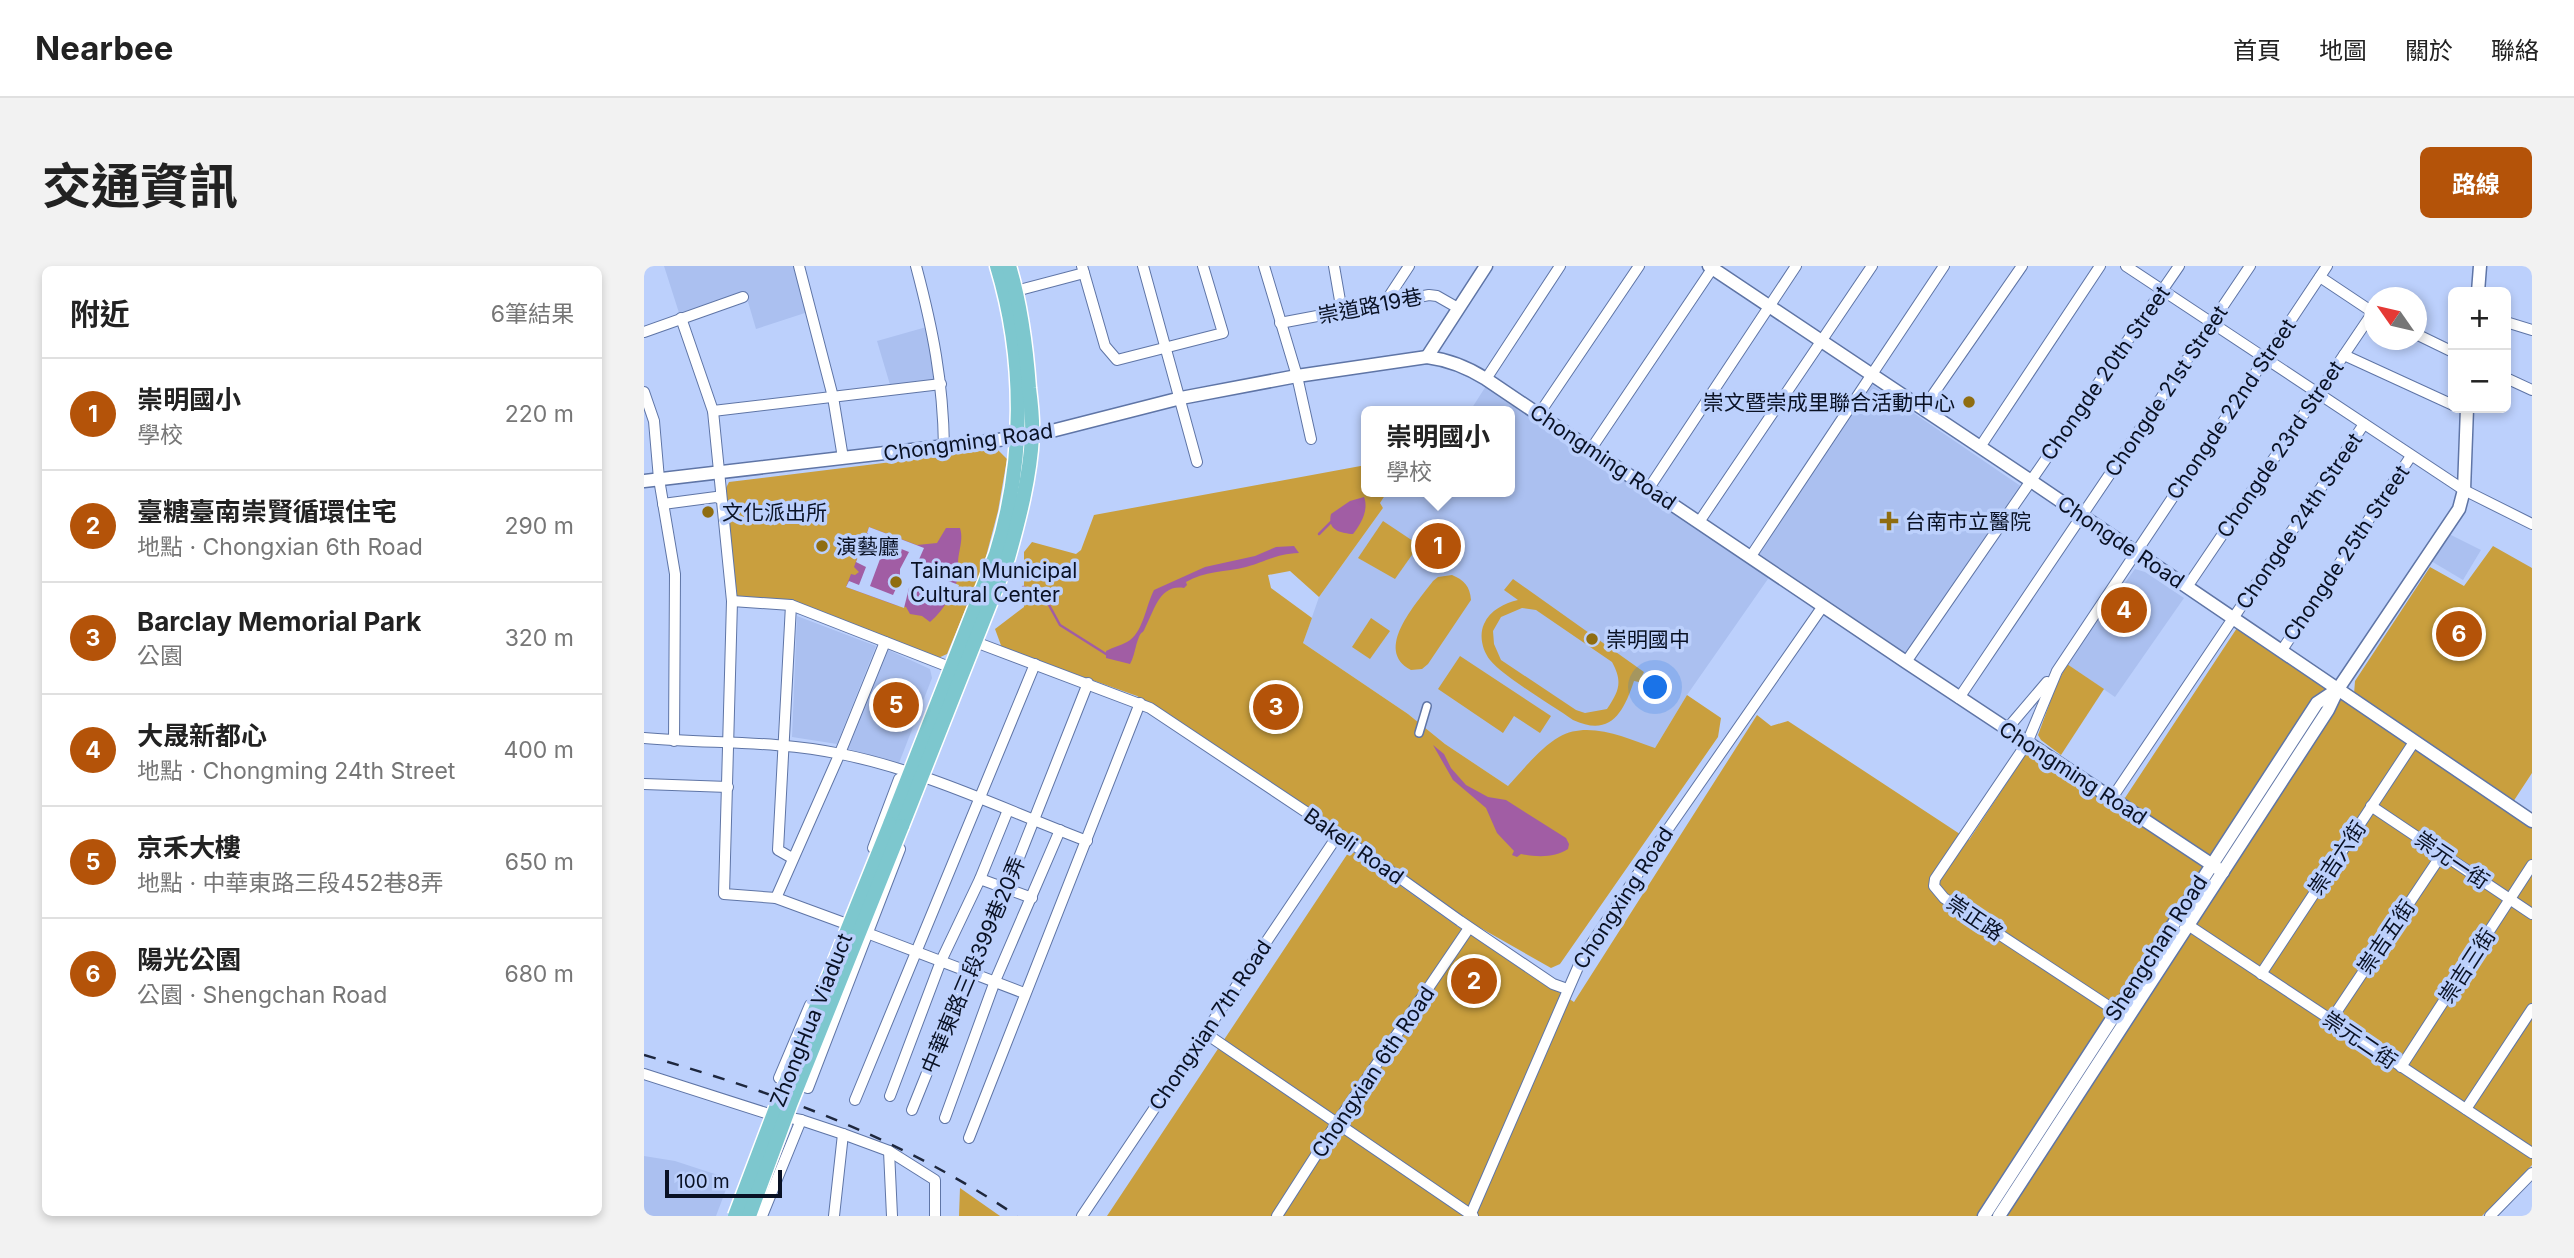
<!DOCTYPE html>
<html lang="zh-TW">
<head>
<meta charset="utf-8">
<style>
  body { margin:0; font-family:Inter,"Noto Sans TC",sans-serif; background:#f2f2f2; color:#222 }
  .controls { position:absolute; right:21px; top:21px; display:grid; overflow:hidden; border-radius:10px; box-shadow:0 4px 10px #0003 }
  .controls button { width:63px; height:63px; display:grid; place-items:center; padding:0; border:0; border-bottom:2px solid #e0e0e0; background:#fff; color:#222; font:35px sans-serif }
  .compass { position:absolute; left:1720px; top:21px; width:63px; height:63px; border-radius:50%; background:#fff; box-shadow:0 4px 10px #0003; rotate:304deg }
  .scale { position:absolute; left:21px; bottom:18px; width:117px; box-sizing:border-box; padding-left:7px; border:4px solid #091124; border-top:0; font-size:19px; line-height:24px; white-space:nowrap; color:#091124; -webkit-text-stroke:5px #bcd0fc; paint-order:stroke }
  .you { position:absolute; left:1012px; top:422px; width:24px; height:24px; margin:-18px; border:5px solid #fff; border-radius:50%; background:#1a73e8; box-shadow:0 0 0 10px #1a73e833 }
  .badge { display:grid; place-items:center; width:46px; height:46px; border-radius:50%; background:#b45309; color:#fff; font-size:23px; font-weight:700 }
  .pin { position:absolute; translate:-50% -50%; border:4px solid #fff; box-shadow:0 2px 7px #0006 }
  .popup { position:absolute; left:717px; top:140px; width:154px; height:91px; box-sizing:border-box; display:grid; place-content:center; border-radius:10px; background:#fff; filter:drop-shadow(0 2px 5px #0005); font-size:23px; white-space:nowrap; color:#767676 }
  .popup b { font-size:26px; color:#222 }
  .popup::after { content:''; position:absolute; left:50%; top:100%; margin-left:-14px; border:14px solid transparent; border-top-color:#fff }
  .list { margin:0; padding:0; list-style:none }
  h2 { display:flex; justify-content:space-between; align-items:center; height:91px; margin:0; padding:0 28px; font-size:30px }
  h2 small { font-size:23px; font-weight:400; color:#767676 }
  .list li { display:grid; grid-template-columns:46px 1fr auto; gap:21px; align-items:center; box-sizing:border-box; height:112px; padding:0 28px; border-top:2px solid #e0e0e0 }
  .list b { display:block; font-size:26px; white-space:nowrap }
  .list p { margin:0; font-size:23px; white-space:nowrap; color:#767676 }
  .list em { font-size:23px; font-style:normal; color:#767676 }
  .map { position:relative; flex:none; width:1888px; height:950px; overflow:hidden; border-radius:10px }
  header { display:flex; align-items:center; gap:42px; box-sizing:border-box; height:98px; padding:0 35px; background:#fff; border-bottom:2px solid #e0e0e0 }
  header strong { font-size:33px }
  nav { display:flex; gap:38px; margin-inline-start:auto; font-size:24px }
  .intro { display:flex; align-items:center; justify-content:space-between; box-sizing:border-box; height:168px; padding:0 42px }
  h1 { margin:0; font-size:49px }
  .button { padding:18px 32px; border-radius:10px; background:#b45309; color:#fff; font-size:24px; font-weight:700 }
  main { display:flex; gap:42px; padding:0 42px }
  aside { flex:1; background:#fff; border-radius:10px; box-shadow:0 4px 10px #0003 }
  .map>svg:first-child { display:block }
  .built { fill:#abc0f0 }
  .green { fill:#c99f3e; fill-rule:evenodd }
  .water { fill:#a15da4 }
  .pier { fill:#bcd0fc; fill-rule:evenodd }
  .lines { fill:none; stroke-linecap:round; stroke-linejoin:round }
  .stream { stroke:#a15da4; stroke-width:2.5 }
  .pedestrian-casing { stroke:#5f75a6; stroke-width:10 }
  .minor-casing { stroke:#5f75a6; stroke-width:12 }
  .tertiary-casing { stroke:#5f75a6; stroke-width:15 }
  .primary-casing { stroke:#fff; stroke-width:17 }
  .pedestrian { stroke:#fff; stroke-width:7 }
  .minor { stroke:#fff; stroke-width:10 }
  .tertiary { stroke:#fff; stroke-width:12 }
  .primary { stroke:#7dc7ce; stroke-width:14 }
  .rail { stroke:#1e273d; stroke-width:2.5; stroke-dasharray:12 12; stroke-linecap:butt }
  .primary-bridge-casing { stroke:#fff; stroke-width:17; stroke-linecap:butt }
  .primary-bridge { stroke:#7dc7ce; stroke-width:14 }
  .poi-dot { fill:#8f6d11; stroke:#bcd0fc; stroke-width:2.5 }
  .labels { text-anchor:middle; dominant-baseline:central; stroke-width:7; stroke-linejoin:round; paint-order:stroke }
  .street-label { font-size:21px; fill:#091124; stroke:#bcd0fc }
  .poi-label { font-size:21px; fill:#091124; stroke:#bcd0fc; text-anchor:start }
</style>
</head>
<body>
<header>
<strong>Nearbee</strong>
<nav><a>首頁</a><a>地圖</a><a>關於</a><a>聯絡</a></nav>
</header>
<div class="intro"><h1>交通資訊</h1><a class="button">路線</a></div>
<main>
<aside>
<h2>附近<small>6筆結果</small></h2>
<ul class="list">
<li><span class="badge">1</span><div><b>崇明國小</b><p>學校</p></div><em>220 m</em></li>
<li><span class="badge">2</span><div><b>臺糖臺南崇賢循環住宅</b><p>地點 · Chongxian 6th Road</p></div><em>290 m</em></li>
<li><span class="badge">3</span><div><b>Barclay Memorial Park</b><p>公園</p></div><em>320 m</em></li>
<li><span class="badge">4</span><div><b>大晟新都心</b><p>地點 · Chongming 24th Street</p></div><em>400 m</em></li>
<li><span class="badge">5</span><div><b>京禾大樓</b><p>地點 · 中華東路三段452巷8弄</p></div><em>650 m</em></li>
<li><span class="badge">6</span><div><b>陽光公園</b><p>公園 · Shengchan Road</p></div><em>680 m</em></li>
</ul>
</aside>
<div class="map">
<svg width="1888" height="950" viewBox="0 0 1888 950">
  <rect width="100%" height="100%" fill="#bcd0fc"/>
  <g class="built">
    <path d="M20 0H150L164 46 112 63 102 29 36 50Z"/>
    <path d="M286 60 295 117 247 122 233 75Z"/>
    <path d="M1227 118 1378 221 1262 389 1114 288Z"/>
    <path d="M842 120 1126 310 1043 429 1011 482 864 520 801 478 764 448 659 377 675 331 739 242 735 237 743 226H866V145H826Z"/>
    <path d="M1805 268 1837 284 1819 314 1787 295Z"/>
    <path d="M1491 303 1501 306 1540 332 1471 431 1423 398Z"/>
    <path d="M153 350 232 380 193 478 148 471Z"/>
    <path d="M240 382 286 403 288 412 255 497 201 482Z"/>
    <path d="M0 890 31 895 86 913 72 950H0Z"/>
  </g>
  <g class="green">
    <path d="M353 183 363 193 354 245 340 298 303 388 292 393 145 336 93 330 81 224 85 216Z"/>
    <path d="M722 199V226H743L736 237 739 242 675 331 646 305 624 309 627 322 668 352 659 377 764 448 801 478 864 520C879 504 896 482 915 471 944 454 982 472 1011 482L1043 429 1077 452 1074 471 916 698 907 702 819 652 694 563 493 430 358 382 351 363 380 341V286L388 276 432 288 437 284 450 249Z"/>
    <path d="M739 255 775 279 751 313 714 292Z"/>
    <path d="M1849 280 1888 302V507L1869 536 1710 428 1711 415 1786 301 1820 320Z"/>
    <path d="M808 309C820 314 826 320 827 334L784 398 778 403 767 404C729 384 772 338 789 315L794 311Z"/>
    <path d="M869 313 1000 406 995 416 990 415C979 448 966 471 929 454 908 439 861 412 846 394 838 384 835 369 840 358 846 344 861 337 874 334L860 324ZM878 342 892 344 968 396C979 416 975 425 963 443L941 447 932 444 857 394 850 378 849 365 857 351Z"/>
    <path d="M727 352 746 365 726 393 708 381Z"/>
    <path d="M1593 362 1888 559V899L1838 950H463L706 584 813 660 930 736 1113 449 1127 460 1144 455 1325 574 1385 483 1473 544Z"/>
    <path d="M816 390 907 450 896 467 870 450 859 467 794 423Z"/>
    <path d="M1423 398 1460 423 1417 489 1397 474 1394 469 1412 420Z"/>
    <path d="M316 922 356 950H315Z"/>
  </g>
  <g class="water">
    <path d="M720 231C725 244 717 258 709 268 696 267 683 264 687 248L706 235Z"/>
    <path d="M225 261 273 279 293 277 302 262H316C321 278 310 291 316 307 309 327 302 342 286 356L278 350 266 348 262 341 251 339 202 321 207 308 211 309 215 306 210 301 218 279 223 280 226 277 221 272Z"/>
    <path d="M650 280 655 287C631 288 624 295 602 301 582 306 560 305 542 316L543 319 540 322C515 318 510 346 501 362 499 368 497 365 495 371 491 380 491 389 486 398L462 392V385C469 381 476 380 483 376 499 368 502 339 510 324L561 301 611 290 632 281Z"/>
    <path d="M789 479 800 488 807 502 822 519 844 531 862 534 922 572 925 578 924 583C911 592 892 591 877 588L873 591 868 589 870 585 853 567 842 542 809 514Z"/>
  </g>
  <path class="pier" d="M225 261 280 282 273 298 280 306 315 319 310 333 274 320 265 322 260 342 202 321 205 315 215 319 222 301 212 296 216 286 226 290 233 272 223 267ZM242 277 265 286 256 303V314L249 329 226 320Z"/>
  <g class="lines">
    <g class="stream">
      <path d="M675 268 687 256"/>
      <path d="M379 321 400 330 416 359 462 388"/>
    </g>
    <defs>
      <path id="pedestrian" d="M775 467 783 440"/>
      <g id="minor">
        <path d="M155 0 189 131 199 192"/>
        <path d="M272 0C289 64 299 115 300 181"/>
        <path d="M438 0 461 80 473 94 579 67 559 0"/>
        <path d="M499 0 553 196"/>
        <path d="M620 0 653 110 667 173"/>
        <path d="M690 0 698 46"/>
        <path d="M1482 0 1820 224 1888 258"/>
        <path d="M1676 11 1730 47"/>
        <path d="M372 25 440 7"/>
        <path d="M740 38 765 0"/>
        <path d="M37 52 69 145 88 335 80 628 132 632 200 657"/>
        <path d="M1862 56 1888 64"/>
        <path d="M636 57 785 29 793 30 814 42"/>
        <path d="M0 66 99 31"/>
        <path d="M1772 68 1809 86"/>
        <path d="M1700 89 1809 139"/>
        <path d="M1862 112 1888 124"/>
        <path d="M842 113 916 0"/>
        <path d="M0 126 10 155 15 213 31 308 30 475"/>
        <path d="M1279 143 1378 0"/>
        <path d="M69 145 297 118"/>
        <path d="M895 148 995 0"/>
        <path d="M1336 181 1456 0"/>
        <path d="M947 183 1070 0"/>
        <path d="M1005 222 1152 0"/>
        <path d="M19 238 72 231 77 233"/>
        <path d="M1055 256 1228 0"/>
        <path d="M1107 290 1300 0"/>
        <path d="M1543 321 1729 46"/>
        <path d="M88 335 147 339 313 404"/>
        <path d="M147 339 134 584 148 592"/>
        <path d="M326 374 506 442 686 562 816 655 909 718 923 723"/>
        <path d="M1638 384 1767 190"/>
        <path d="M1262 396 1535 0"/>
        <path d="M1315 432 1606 0"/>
        <path d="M1363 463 1403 416"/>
        <path d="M0 472C66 478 132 474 197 488 282 505 361 544 443 575"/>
        <path d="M0 518 84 521"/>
        <path d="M1468 532 1720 158"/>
        <path d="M1727 540 1888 648"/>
        <path d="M229 582 255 513 266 506"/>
        <path d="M336 613 388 632"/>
        <path d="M132 632 196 487 241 376"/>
        <path d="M1544 659 1888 887"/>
        <path d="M223 667 380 727"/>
        <path d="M1617 708 1770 476"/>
        <path d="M166 739 135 812 164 822 256 583"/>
        <path d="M1478 749 1300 632 1290 620 1291 613 1383 477 1413 405 1683 0"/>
        <path d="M1687 754 1798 588"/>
        <path d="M561 767 829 950"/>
        <path d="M1757 801 1888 599"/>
        <path d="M0 808 125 848 157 854 199 868 245 885 291 914V950"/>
        <path d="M246 830 297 695 336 613 364 544"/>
        <path d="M211 834 391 398"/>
        <path d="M1822 843 1888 743"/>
        <path d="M268 844 324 705 363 622 444 417"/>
        <path d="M301 852 351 715 416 564"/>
        <path d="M325 872 496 437"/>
        <path d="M245 885 248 950"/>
        <path d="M118 950 157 854"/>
        <path d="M190 950 199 868"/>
        <path d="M438 950 694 569"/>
        <path d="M633 950 692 858 825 662"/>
        <path d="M826 950 938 692 1015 576 1179 340"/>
        <path d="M1846 950 1888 907"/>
      </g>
      <g id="tertiary">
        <path d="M1065 0 1387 215 1888 555"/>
        <path d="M1834 26 1836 0"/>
        <path d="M783 91 842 0"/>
        <path d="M0 215 388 170 537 132 653 110 783 91C806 94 823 101 842 113L1262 396 1579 606"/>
        <path d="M1340 950 1673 437 1694 423"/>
        <path d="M1355 950 1684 444 1694 423 1815 243 1820 224 1823 142"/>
      </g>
      <g id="primary">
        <path d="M246 558 352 288C381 196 381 92 353 0"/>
        <path d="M258 560 364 292C375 253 386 211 388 170 389 154 387 138 385 122 382 80 377 40 365 0"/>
      </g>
    </defs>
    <use href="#pedestrian" class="pedestrian-casing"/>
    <use href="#minor" class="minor-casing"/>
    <use href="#tertiary" class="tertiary-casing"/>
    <use href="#primary" class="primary-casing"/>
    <use href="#pedestrian" class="pedestrian"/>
    <use href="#minor" class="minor"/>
    <use href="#tertiary" class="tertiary"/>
    <use href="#primary" class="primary"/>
    <path class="rail" d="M0 789C136 828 255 871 373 950"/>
    <defs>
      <g id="primary-bridge">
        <path d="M91 950 135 834 246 558"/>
        <path d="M105 950 146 839 258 560"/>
      </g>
    </defs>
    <use href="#primary-bridge" class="primary-bridge-casing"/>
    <use href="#primary-bridge" class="primary-bridge"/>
  </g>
  <g class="poi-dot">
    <circle cx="1325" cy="136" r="7"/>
    <circle cx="64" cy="246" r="7"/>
    <path d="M1241.5 244.5h7v7h7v7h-7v7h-7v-7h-7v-7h7z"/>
    <circle cx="178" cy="280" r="7"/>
    <circle cx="252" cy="316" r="7"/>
    <circle cx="948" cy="373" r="7"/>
  </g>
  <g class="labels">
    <g class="street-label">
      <text transform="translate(726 40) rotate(-11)">崇道路19巷</text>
      <text transform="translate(1461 107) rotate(-55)">Chongde 20th Street</text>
      <text transform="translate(1522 125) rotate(-56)">Chongde 21st Street</text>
      <text transform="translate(1587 143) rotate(-56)">Chongde 22nd Street</text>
      <text transform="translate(324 176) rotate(-8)">Chongming Road</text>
      <text transform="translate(1636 183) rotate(-56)">Chongde 23rd Street</text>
      <text transform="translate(959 191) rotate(34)">Chongming Road</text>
      <text transform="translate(1655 255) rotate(-56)">Chongde 24th Street</text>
      <text transform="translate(1477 276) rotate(34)">Chongde Road</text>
      <text transform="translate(1702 287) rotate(-56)">Chongde 25th Street</text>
      <text transform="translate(1429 507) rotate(33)">Chongming Road</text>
      <text transform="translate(710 580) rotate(35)">Bakeli Road</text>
      <text transform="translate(1693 592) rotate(-56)">崇吉六街</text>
      <text transform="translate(1808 594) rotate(34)">崇元一街</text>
      <text transform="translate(979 632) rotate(-57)">Chongxing Road</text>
      <text transform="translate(1331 652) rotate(34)">崇正路</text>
      <text transform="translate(1742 671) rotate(-56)">崇吉五街</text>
      <text transform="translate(1512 682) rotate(-57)">Shengchan Road</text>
      <text transform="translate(329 699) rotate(-67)">中華東路三段399巷20弄</text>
      <text transform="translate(1823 700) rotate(-57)">崇吉三街</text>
      <text transform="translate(167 754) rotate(-68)">ZhongHua Viaduct</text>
      <text transform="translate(566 759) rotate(-56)">Chongxian 7th Road</text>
      <text transform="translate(1716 774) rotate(34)">崇元二街</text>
      <text transform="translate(729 806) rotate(-56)">Chongxian 6th Road</text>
    </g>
    <g class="poi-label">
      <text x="1311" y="136" text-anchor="end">崇文暨崇成里聯合活動中心</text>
      <text x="78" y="246">文化派出所</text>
      <text x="1261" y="255">台南市立醫院</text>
      <text x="192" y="280">演藝廳</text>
      <text x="266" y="304">Tainan Municipal<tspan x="266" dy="24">Cultural Center</tspan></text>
      <text x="962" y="373">崇明國中</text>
    </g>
  </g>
</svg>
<div class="controls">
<button>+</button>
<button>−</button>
</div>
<svg class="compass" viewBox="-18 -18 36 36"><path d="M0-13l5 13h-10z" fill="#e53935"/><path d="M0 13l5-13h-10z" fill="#767676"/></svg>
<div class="scale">100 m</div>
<div class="you"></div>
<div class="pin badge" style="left:794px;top:280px">1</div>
<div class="popup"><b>崇明國小</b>學校</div>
<div class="pin badge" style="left:830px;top:715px">2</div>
<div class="pin badge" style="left:632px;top:441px">3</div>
<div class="pin badge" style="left:1480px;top:344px">4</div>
<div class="pin badge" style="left:252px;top:439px">5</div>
<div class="pin badge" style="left:1815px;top:368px">6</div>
</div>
</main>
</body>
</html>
